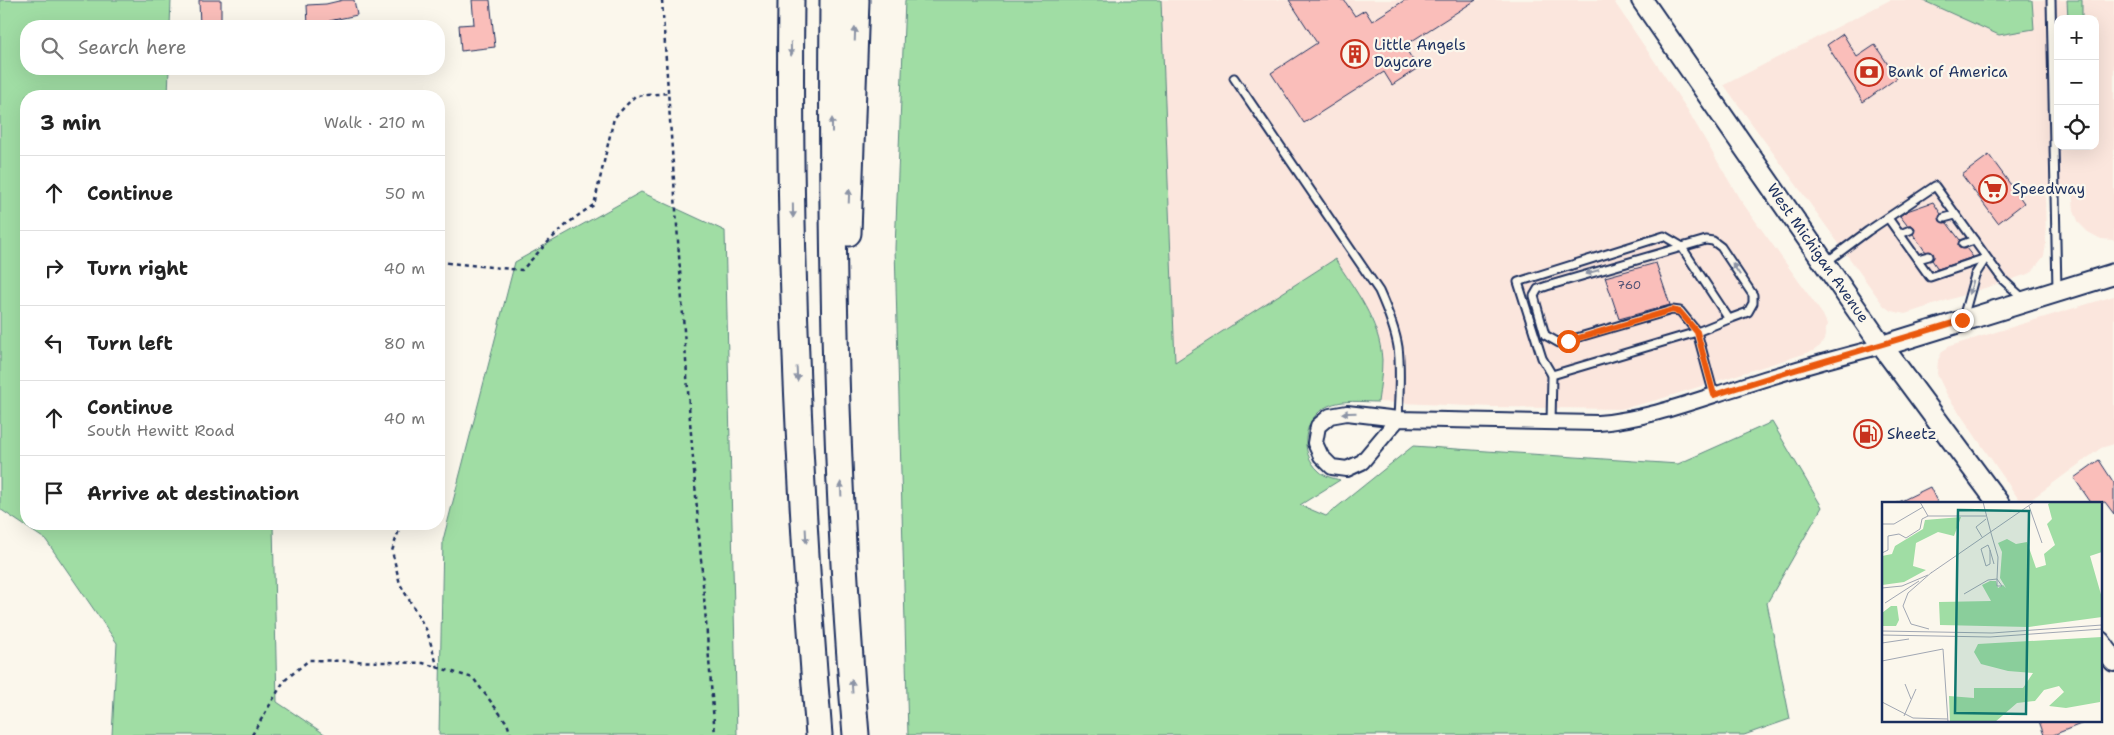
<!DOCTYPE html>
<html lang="en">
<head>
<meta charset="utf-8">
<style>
  body { margin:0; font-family:"Shantell Sans",sans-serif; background:#f2f2f2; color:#222 }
  .controls { position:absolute; right:15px; top:15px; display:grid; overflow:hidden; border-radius:10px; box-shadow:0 5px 20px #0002 }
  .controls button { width:45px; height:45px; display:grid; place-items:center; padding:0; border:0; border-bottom:1px solid #e0e0e0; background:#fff; color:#222; font:25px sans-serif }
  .stop { position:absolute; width:15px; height:15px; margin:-11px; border:4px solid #ea580c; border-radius:50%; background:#fff }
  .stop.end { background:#ea580c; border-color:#fff; box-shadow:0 1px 5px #0008 }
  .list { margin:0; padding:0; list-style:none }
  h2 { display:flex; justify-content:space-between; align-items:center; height:65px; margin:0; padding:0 20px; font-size:21px }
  h2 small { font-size:16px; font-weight:400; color:#767676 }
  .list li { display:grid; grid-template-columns:32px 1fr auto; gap:15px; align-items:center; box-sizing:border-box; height:75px; padding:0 20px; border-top:1px solid #e0e0e0 }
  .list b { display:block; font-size:19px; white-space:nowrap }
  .list p { margin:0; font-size:16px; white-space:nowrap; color:#767676 }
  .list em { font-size:16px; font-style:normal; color:#767676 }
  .icon { flex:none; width:28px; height:28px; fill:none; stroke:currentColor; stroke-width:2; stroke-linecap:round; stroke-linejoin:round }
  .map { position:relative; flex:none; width:2114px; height:735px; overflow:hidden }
  .search { position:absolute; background:#fff; box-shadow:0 5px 20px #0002; left:20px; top:20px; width:425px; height:55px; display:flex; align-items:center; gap:12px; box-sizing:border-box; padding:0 18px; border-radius:20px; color:#767676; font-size:19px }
  .panel { position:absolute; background:#fff; box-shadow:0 5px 20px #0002; left:20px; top:90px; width:425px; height:440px; border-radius:20px }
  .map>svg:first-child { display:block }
  .built { fill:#fbe6dd; fill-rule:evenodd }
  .green { fill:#a0dda4; stroke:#5e8681 }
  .building { fill:#fabeba; stroke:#1b2f5e }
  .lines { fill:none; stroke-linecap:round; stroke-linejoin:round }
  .lane-casing { stroke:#1b2f5e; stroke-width:11 }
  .street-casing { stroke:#1b2f5e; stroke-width:18 }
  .secondary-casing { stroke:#1b2f5e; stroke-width:24 }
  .highway-casing { stroke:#1b2f5e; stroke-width:29 }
  .path { stroke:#1b2f5e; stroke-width:2.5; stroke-dasharray:4 4; stroke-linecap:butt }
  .lane { stroke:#fbf7ec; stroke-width:7 }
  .street { stroke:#fbf7ec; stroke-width:14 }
  .secondary { stroke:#fbf7ec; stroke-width:20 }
  .highway { stroke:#fbf7ec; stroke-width:25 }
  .oneway { fill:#8b93a5 }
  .route { stroke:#ea580c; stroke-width:6 }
  .labels { text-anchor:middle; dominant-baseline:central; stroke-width:4.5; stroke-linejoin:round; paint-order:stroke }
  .number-label { font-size:12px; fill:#535375 }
  .poi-label { font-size:15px; fill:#1b2f5e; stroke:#fbf7ec; text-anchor:start }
  .street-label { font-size:15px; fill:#1b2f5e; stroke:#fbf7ec }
  .inset-road { fill:none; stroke:#a1a7b3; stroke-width:1 }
  .view { fill:#0f766e; fill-opacity:0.15; stroke:#0f766e; stroke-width:2.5 }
  .inset-edge { fill:none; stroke:#1b2f5e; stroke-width:2.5 }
</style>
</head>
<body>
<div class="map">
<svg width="2114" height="735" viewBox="0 0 2114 735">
  <rect width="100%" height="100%" fill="#fbf7ec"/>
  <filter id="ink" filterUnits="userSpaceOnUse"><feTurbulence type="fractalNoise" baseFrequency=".02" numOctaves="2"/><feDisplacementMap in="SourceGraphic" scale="10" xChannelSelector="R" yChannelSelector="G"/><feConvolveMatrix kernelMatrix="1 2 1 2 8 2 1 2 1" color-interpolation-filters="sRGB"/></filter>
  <g filter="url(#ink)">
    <g class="built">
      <path d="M1161 0H1613L1687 109 1739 198 1823 315 1827 324 1824 340 1820 346 1813 351 1657 400 1621 409 1492 407 1378 402 1382 361 1380 344 1373 319 1335 259 1175 363Z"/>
      <path d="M1890 0H2114V240L2101 239 2088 232 2079 223 2074 211 2072 188 2045 190 2046 244 2044 256 2031 273 1905 314 1891 311 1884 306 1724 85ZM2058 19H2095V146H2058Z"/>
      <path d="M2114 296V444L2101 448 2025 504H2022L1947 395 1937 374 1938 360 1942 352 1950 346Z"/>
    </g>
    <g class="green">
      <path d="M0 0H171L170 26H26V69H169L168 96H26V524H273L277 702 326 735H112L117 643 46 540 0 509Z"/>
      <path d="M905 0H1161L1175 362 1335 259C1355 290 1380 321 1382 360 1382 373 1380 388 1378 402 1362 402 1343 399 1328 406 1303 418 1298 452 1319 471 1325 477 1333 478 1340 480L1300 505 1326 516 1413 446 1678 464 1772 422 1822 507 1767 603 1790 719 1744 735H908L895 248Z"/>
      <path d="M1922 0H2032L2034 29 1999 35Z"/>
      <path d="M2067 0H2082V19H2068Z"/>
      <path d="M641 192 725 231 737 735H439L443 540 515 262Z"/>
    </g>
    <g class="building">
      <path d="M199 0H221V26H200Z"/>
      <path d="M343 0H354L357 15 329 21 330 26H308L307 5 326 4Z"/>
      <path d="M472 0H490L495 47 461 51 459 25 474 24Z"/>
      <path d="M1289 0H1344L1355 16 1365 10 1372 21 1405 0H1476L1404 46 1418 68 1392 85 1384 72 1304 123 1271 73 1317 43Z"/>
      <path d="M1843 34 1857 57 1875 45 1897 78 1863 102 1827 45Z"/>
      <path d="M1989 155 2024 203 1998 223 1962 175Z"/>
      <path d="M1933 202 1941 214 1939 217 1940 221 1947 223 1960 240 1958 244 1959 248H1966L1973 257 1938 269 1932 260 1934 257 1933 253 1925 251 1913 234 1915 228 1911 225H1907L1900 216 1907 211Z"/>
      <path d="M1656 263 1670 305 1619 319 1605 277Z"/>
      <path d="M2099 460 2114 483V514L2105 502 2092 504 2074 478Z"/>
      <path d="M1930 487 1938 504H1895Z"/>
      <path d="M2039 721H2086V722L2053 735H2044Z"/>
    </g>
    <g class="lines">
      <defs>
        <g id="lane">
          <path d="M2051 0 2057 290"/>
          <path d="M1234 78 1379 291C1387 309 1395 328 1398 347 1401 371 1399 395 1398 419"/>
          <path d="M1888 218 1930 277 1986 258"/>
          <path d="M1944 218 1955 215"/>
          <path d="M1900 234 1910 230"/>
          <path d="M1963 244 1974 240"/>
          <path d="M1918 259 1929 256"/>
          <path d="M1825 263 1868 231 1935 186 2003 280 2025 300"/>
          <path d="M1963 318 1975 275 1986 258"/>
          <path d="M1552 375 1697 332 1729 319 1748 312 1753 303V295L1721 247 1713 241 1706 240 1547 286 1538 289 1534 296 1545 335 1559 343 1672 310 1680 311 1697 332 1714 395"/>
          <path d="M1551 422 1552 375 1542 358 1518 282 1664 236 1681 246 1729 319"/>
        </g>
        <path id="street" d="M1398 419 1362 462 1347 469 1332 467 1321 456 1315 443 1318 426 1330 416 1347 413 1398 419 1598 423C1648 419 1694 401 1742 386 1788 371 1835 358 1882 346"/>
        <g id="secondary">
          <path d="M1642 0 1882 346 1999 504"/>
          <path d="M1882 346 2114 274"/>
          <path d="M2100 642 2114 661"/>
        </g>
        <g id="highway">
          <path d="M791 0C788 245 799 491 819 735"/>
          <path d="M833 0C831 245 835 490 856 735"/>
          <path d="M848 233 856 0"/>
        </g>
      </defs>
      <use href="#lane" class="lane-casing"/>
      <use href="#street" class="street-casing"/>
      <use href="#secondary" class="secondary-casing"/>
      <use href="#highway" class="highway-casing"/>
      <g class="path">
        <path d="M662 0 690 421 715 735"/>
        <path d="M439 262 522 270C544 246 565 222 594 205L614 118 635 96 669 93"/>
        <path d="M401 524 392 551 400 584 427 631 438 668"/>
        <path d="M252 735 284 681 309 660 423 663 473 678 507 723 511 735"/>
      </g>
      <use href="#lane" class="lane"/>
      <use href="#street" class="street"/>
      <use href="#secondary" class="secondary"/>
      <use href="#highway" class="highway"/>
    </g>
    <defs><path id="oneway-solid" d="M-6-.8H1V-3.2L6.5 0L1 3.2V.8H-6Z" transform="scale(1.25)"/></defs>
    <g class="oneway">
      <use href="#oneway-solid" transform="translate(855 34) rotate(-88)"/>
      <use href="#oneway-solid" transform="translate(791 49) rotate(89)"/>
      <use href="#oneway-solid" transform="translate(832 125) rotate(-90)"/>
      <use href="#oneway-solid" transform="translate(849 196) rotate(-88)"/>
      <use href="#oneway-solid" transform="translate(793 211) rotate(89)"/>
      <use href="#oneway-solid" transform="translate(1736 269) rotate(-123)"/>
      <use href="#oneway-solid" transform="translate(1592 272) rotate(164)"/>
      <use href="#oneway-solid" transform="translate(1971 288) rotate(108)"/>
      <use href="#oneway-solid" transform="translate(797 374) rotate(87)"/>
      <use href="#oneway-solid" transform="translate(1349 413) rotate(178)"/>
      <use href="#oneway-solid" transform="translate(841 489) rotate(-93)"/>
      <use href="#oneway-solid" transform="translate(806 536) rotate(87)"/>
      <use href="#oneway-solid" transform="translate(852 686) rotate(-94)"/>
    </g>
  </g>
  <g class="lines" filter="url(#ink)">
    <path class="route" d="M1568 341 1672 310 1680 312 1697 332 1714 395C1796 368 1880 346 1962 320"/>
  </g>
  <defs>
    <symbol id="building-ring" viewBox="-11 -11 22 22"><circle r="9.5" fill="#fbf7ec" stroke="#c8321e" stroke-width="1.5"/><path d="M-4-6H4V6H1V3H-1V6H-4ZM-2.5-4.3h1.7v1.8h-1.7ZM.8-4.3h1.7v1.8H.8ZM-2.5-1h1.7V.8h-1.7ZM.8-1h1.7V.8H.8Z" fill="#c8321e"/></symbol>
    <symbol id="bank-ring" viewBox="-11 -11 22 22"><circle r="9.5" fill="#fbf7ec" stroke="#c8321e" stroke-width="1.5"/><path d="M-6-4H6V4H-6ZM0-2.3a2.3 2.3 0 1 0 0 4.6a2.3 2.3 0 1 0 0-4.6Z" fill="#c8321e"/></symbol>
    <symbol id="supermarket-ring" viewBox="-11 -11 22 22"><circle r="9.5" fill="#fbf7ec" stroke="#c8321e" stroke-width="1.5"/><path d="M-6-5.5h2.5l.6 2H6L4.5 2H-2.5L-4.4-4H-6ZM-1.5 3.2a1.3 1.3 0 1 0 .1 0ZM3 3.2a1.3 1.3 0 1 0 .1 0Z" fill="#c8321e"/></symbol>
    <symbol id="fuel-ring" viewBox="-11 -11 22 22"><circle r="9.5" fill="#fbf7ec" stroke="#c8321e" stroke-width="1.5"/><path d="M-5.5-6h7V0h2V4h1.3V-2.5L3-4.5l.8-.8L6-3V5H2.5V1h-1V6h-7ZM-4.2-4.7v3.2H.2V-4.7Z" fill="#c8321e"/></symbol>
  </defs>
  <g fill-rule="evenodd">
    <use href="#building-ring" x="1339" y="38" width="32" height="32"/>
    <use href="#bank-ring" x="1853" y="56" width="32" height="32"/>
    <use href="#supermarket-ring" x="1977" y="173" width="32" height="32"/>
    <use href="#fuel-ring" x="1852" y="418" width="32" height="32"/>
  </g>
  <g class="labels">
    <g class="number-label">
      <text x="1629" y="285">760</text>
    </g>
    <g class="poi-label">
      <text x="1374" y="45">Little Angels<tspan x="1374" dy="17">Daycare</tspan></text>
      <text x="1888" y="72">Bank of America</text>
      <text x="2012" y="189">Speedway</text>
      <text x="1887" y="434">Sheetz</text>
    </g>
    <g class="street-label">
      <text transform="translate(1818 253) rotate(55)">West Michigan Avenue</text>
    </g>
  </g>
  <g transform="translate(1882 502)">
    <rect width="220" height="220" fill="#fbf7ec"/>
    <path d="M169 0H220V50L208 54 220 96V115L147 125 58 123 57 100 109 99 100 83 108 79H114L116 86 121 83 124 86 118 76 120 50 116 41 125 37 134 42 145 40 154 66 164 63 162 52 173 43 165 22 170 17 166 2ZM79 15 72 34 56 30 34 41 31 64 44 68 22 80 0 83V54L10 52 13 44 41 27 43 18ZM9 104H15L17 118 14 124H0V111ZM220 135 218 200 184 206 167 204 182 190 177 184 162 188 153 199 135 201 113 220H68L67 194 92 196V186H141L151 171 126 169 99 162 92 150 96 142Z" fill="#a0dda4"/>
    <path class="inset-road" d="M38 0 46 14H104M101 0 109 31M147 4 160 41M0 22H12L41 5M100 35 94 25 104 17M108 48V62L104 64 99 47 106 43 108 48 112 62M0 51 6 48V34L17 32 24 36 38 27 40 17 46 14M49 71 152 0M0 86 20 84 46 73M82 92 106 78 115 77 120 84H115V77L116 55 109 31M3 101 37 79M47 127 29 122 21 104 26 91 50 70M0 129 110 131 220 123M0 133 108 135 220 127M0 141 27 137M0 159 61 147 66 220M23 182 29 197M0 200 31 216 66 217M22 214 34 187"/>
    <path class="view" d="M76 8 147 9 144 212 73 211Z"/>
    <rect width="220" height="220" class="inset-edge"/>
  </g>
</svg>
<div class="controls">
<button>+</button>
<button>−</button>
<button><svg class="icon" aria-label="locate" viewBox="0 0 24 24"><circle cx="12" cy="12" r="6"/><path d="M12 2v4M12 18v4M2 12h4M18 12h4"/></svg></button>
</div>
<div class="stop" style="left:1568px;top:341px"></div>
<div class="stop end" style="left:1962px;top:320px"></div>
<div class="search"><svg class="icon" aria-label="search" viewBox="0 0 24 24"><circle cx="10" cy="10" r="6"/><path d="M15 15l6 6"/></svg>Search here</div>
<section class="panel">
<h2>3 min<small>Walk · 210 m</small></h2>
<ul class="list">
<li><svg class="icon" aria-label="ahead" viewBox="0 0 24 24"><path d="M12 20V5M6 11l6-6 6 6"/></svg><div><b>Continue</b></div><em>50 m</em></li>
<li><svg class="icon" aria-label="right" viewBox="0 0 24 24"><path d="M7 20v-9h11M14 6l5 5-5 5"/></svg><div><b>Turn right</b></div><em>40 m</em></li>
<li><svg class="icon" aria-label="left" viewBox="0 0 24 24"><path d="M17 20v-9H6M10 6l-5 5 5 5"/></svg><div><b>Turn left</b></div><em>80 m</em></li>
<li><svg class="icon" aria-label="ahead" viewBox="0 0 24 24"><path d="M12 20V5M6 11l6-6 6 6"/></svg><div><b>Continue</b><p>South Hewitt Road</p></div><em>40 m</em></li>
<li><svg class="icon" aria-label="arrive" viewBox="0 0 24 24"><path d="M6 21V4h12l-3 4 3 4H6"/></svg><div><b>Arrive at destination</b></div></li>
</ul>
</section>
</div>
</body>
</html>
